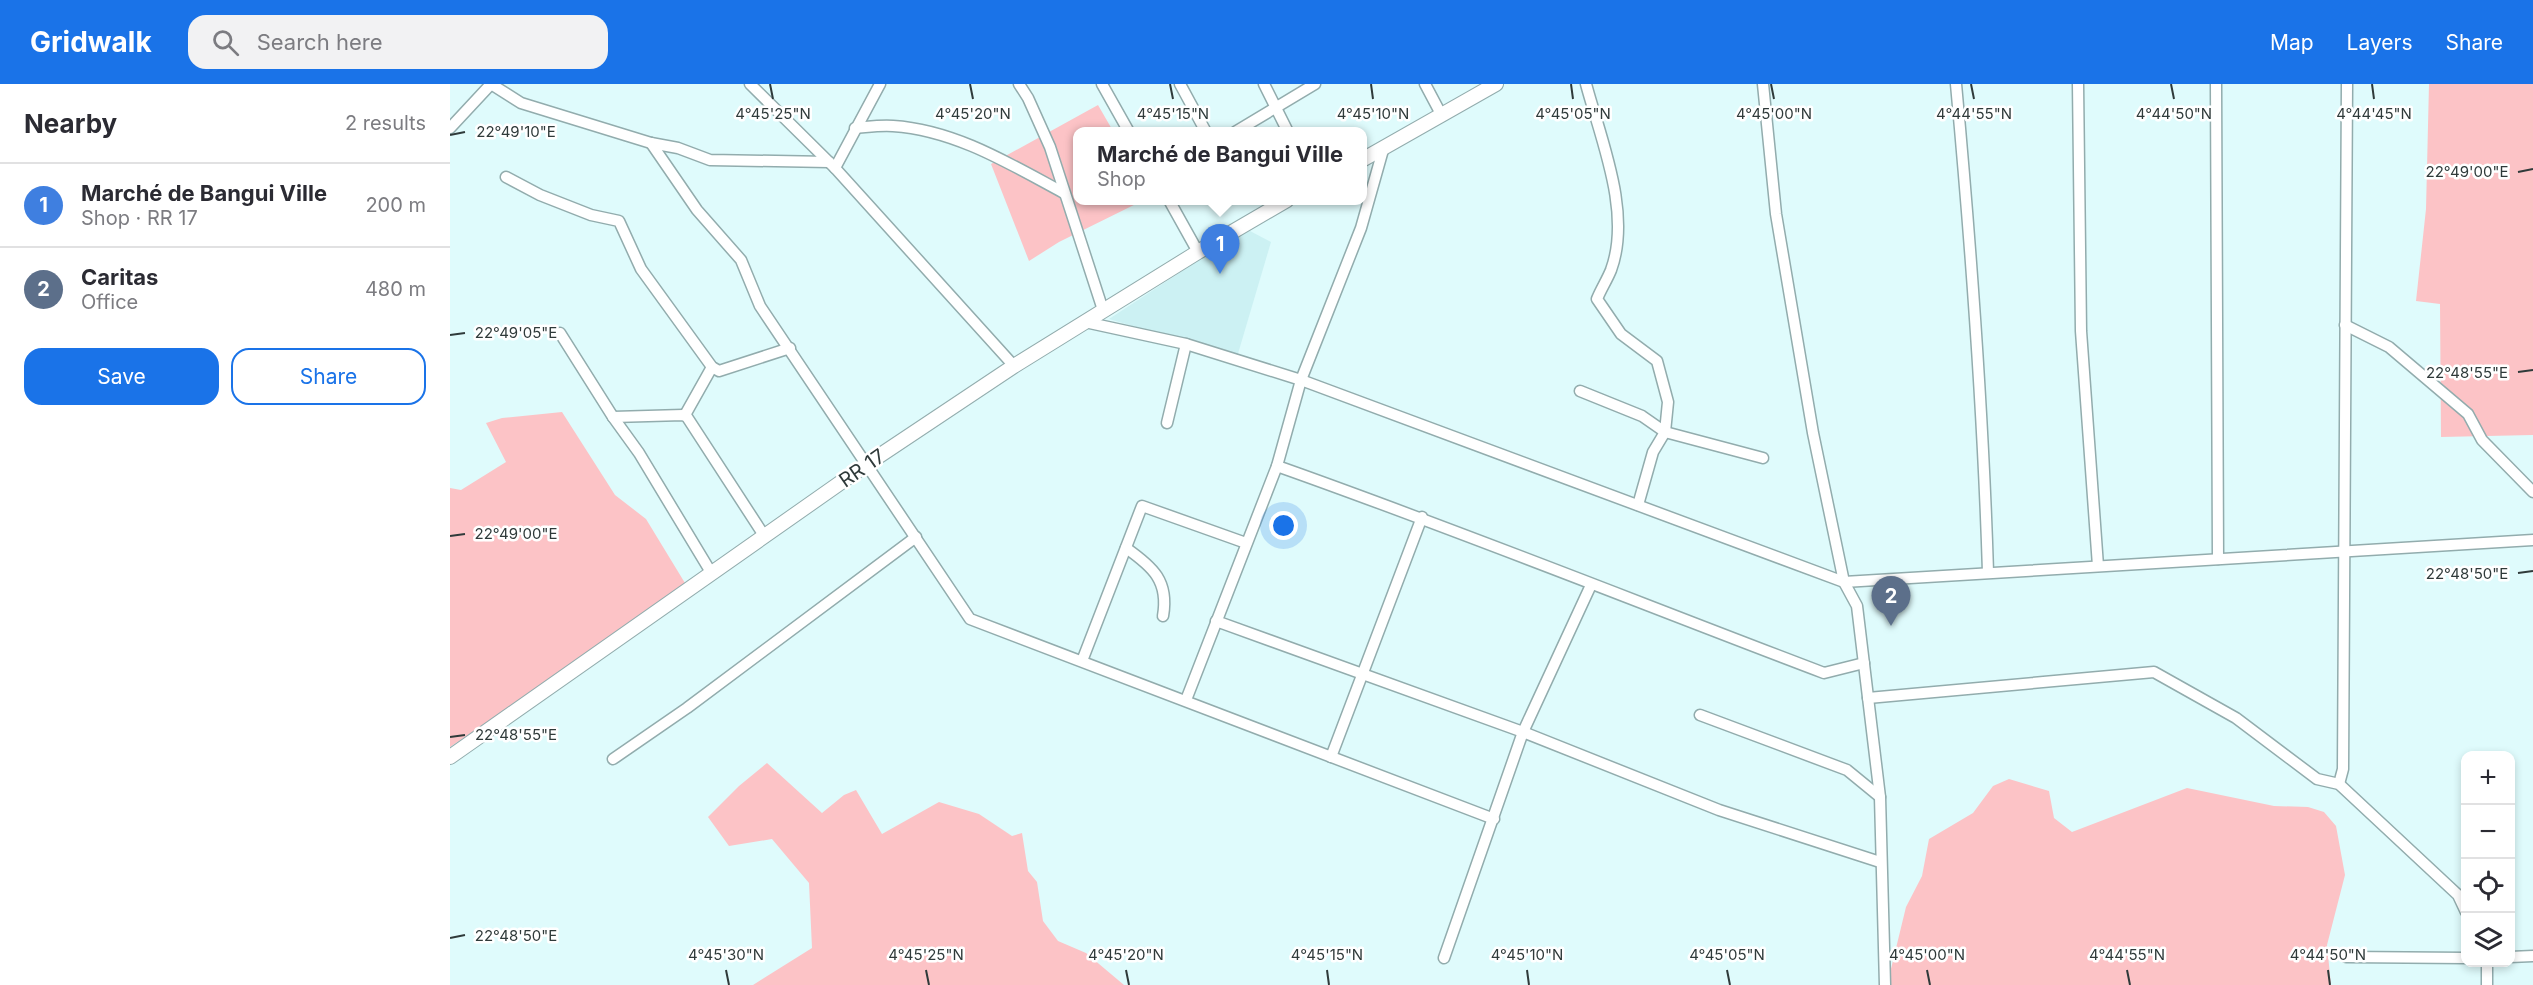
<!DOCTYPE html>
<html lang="en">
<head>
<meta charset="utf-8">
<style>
  body { margin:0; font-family:Inter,sans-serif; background:#f2f2f3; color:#2b2b33 }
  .controls { position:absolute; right:18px; bottom:18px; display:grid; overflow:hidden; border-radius:12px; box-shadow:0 3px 9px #0003 }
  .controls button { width:54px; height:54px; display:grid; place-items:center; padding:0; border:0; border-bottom:2px solid #e1e1e2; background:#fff; color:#2b2b33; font:30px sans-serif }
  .you { position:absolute; left:834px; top:442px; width:21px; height:21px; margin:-15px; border:4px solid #fff; border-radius:50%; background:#1a73e8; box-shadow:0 0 0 9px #1a73e833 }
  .badge { display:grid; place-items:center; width:39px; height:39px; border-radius:50%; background:#1a73e8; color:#fff; font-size:20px; font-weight:700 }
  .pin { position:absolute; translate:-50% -50px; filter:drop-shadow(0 2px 3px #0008) }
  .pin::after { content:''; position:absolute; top:32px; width:21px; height:18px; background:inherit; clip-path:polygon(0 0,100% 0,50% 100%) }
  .popup { position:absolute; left:623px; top:43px; width:294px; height:78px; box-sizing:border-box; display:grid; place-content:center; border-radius:12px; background:#fff; filter:drop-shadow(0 2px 4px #0005); font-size:20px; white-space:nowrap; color:#7c7c81 }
  .popup b { font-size:22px; color:#2b2b33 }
  .popup::after { content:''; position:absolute; left:50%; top:100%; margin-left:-12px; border:12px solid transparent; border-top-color:#fff }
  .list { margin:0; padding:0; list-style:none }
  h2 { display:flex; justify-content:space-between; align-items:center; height:78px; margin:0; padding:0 24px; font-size:26px }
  h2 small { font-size:20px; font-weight:400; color:#7c7c81 }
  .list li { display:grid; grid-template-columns:39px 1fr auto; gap:18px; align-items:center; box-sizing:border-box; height:84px; padding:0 24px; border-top:2px solid #e1e1e2 }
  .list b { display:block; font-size:22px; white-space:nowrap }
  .list p { margin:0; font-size:20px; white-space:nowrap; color:#7c7c81 }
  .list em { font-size:20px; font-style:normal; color:#7c7c81 }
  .actions { display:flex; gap:12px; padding:18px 24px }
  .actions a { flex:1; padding:14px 0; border:2px solid #1a73e8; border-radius:18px; text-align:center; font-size:21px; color:#1a73e8 }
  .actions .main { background:#1a73e8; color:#fff }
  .icon { flex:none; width:33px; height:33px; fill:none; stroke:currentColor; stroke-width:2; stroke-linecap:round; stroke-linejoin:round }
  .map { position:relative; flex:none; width:2083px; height:901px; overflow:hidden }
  header { display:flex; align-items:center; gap:36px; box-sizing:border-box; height:84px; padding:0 30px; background:#1a73e8; color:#fff }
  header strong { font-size:28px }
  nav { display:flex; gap:33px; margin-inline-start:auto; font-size:21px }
  .search { width:420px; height:54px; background:#f2f2f3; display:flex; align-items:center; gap:15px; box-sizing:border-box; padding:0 21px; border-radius:18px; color:#7c7c81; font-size:22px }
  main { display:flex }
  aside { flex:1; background:#fff }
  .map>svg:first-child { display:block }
  .built { fill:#ccf1f3 }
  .green { fill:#fcc3c6 }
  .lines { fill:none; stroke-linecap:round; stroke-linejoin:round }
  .minor-casing { stroke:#92acad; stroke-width:13 }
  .major-casing { stroke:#92acad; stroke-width:16 }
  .minor { stroke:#fff; stroke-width:10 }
  .major { stroke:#fff; stroke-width:14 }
  .ticks { fill:none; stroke:#2f3a3a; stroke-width:2 }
  .labels { text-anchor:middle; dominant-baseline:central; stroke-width:5; stroke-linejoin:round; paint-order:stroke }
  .street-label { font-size:20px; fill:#2f3a3a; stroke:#fff }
  .ticks-label { font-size:15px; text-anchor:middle; fill:#2f3a3a; stroke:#fff; stroke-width:5; stroke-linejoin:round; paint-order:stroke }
</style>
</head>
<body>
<header>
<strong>Gridwalk</strong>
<div class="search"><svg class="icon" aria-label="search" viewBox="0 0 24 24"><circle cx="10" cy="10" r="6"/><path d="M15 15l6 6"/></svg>Search here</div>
<nav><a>Map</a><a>Layers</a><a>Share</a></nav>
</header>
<main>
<aside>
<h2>Nearby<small>2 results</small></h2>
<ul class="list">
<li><span class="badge" style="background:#3f7fe0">1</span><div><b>Marché de Bangui Ville</b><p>Shop · RR 17</p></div><em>200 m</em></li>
<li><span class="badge" style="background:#5c6f8a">2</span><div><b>Caritas</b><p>Office</p></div><em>480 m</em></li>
</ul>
<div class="actions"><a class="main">Save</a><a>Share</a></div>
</aside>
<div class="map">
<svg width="2083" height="901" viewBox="0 0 2083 901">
  <rect width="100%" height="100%" fill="#dffbfc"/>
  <path class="built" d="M800 147 821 158 787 273 659 235 778 157Z"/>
  <g class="green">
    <path d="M1979 0H2083V351L1991 353 1990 220 1966 217 1976 125Z"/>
    <path d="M648 21 663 47 628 48V116L692 117 609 158 579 177 541 80Z"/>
    <path d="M112 328 165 411 196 435 238 504 0 663V404L11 406 56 378 36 339 52 334Z"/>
    <path d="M317 679 372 729 394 711 406 706 432 750 489 718 529 730 562 752 572 749 578 787 587 798 593 837 608 857 636 869 674 901H303L362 864 359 799 322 755 279 762 258 733 289 702Z"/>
    <path d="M1559 695 1599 707 1604 734 1622 748 1737 704 1824 722 1858 723 1874 728 1886 742 1895 791 1877 861 1881 901H1440L1439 893 1456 823 1472 792 1479 755 1523 729 1543 702Z"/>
  </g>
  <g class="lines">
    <defs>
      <g id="minor">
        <path d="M41 0 71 19 201 59 228 64 260 76 379 78"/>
        <path d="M300 0 385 84 564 282"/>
        <path d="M569 0 578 14 600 63 653 226"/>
        <path d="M652 0 679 48"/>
        <path d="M730 0 756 48"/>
        <path d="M814 0 838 48"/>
        <path d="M975 0 992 32"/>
        <path d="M1136 0C1151 56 1182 129 1161 186 1157 196 1151 205 1147 215L1171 250 1207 277 1218 318 1215 348 1203 368 1188 421"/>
        <path d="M1313 0 1326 130 1363 349 1394 498 1407 522 1430 713 1435 901"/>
        <path d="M1506 0C1521 163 1533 325 1538 488"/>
        <path d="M1628 0 1631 247 1648 482"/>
        <path d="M1766 0 1768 475"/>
        <path d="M0 44 41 0"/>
        <path d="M405 44C418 43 430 41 443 42 505 46 560 80 614 109"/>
        <path d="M785 48 865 0"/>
        <path d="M201 59 247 126 291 176 310 222 520 535 1044 735"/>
        <path d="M385 84 430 0"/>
        <path d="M56 93 90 111 141 131 169 137 191 185 262 283 269 287 340 264"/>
        <path d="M719 116 748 168"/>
        <path d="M635 238 736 260 851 296 1394 498 2083 456"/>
        <path d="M1895 241 1939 263 2018 330 2032 356 2083 408"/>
        <path d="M110 249 163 333 189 369 262 490"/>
        <path d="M1130 307 1192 332 1215 348 1313 374"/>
        <path d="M235 331 262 283"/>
        <path d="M163 333 233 331 237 333 315 453"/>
        <path d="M717 339 736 260"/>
        <path d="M827 382C1011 447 1192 520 1374 589L1414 579"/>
        <path d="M676 464C703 483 719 497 713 532"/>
        <path d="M766 537 1073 648 1269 726 1430 778"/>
        <path d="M632 577 692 422 796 459"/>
        <path d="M1418 614 1704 588 1786 634 1867 695 1889 700 2008 811 2016 828"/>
        <path d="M736 616 827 382 851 296 911 144 933 66"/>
        <path d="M1250 631 1397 686 1430 713"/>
        <path d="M881 673 972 433"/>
        <path d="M163 675 237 624 466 453"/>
        <path d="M1889 700 1893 685 1897 0"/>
        <path d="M1896 873 2016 874"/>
        <path d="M2060 873 2083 872"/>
        <path d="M994 874 1073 648 1141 501"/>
        <path d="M2037 878V901"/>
      </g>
      <g id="major">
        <path d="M912 76 1046 0"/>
        <path d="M0 673 417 380 564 282 748 168 837 116"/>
      </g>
    </defs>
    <use href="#minor" class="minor-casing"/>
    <use href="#major" class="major-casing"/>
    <use href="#minor" class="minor"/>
    <use href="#major" class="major"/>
  </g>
  <path class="ticks" d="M320 0 323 15M520 0 523 15M720 0 723 15M921 0 923 15M1121 0 1123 15M1321 0 1324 15M1521 0 1524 15M1721 0 1724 15M1922 0 1924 15M0 51 15 48M2068 88 2083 85M0 251 15 249M2068 288 2083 286M0 452 15 450M2068 489 2083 487M0 653 15 651M0 854 15 851M276 886 279 901M476 886 479 901M676 886 679 901M877 886 879 901M1077 886 1079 901M1277 886 1280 901M1477 886 1480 901M1677 886 1680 901M1878 886 1880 901"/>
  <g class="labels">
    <g class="street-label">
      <text transform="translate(412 384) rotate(-35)">RR 17</text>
    </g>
  </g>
  <g class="ticks-label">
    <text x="323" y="35">4°45'25"N</text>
    <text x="523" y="35">4°45'20"N</text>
    <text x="723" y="35">4°45'15"N</text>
    <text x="1123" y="35">4°45'05"N</text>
    <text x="1724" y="35">4°44'50"N</text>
    <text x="1924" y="35">4°44'45"N</text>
    <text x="923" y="35">4°45'10"N</text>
    <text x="1324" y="35">4°45'00"N</text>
    <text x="1524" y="35">4°44'55"N</text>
    <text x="66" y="53">22°49'10"E</text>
    <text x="2017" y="93">22°49'00"E</text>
    <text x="66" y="254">22°49'05"E</text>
    <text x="2017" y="294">22°48'55"E</text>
    <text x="66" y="455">22°49'00"E</text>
    <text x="2017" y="495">22°48'50"E</text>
    <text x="66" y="656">22°48'55"E</text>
    <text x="66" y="857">22°48'50"E</text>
    <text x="276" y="876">4°45'30"N</text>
    <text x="476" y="876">4°45'25"N</text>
    <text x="676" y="876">4°45'20"N</text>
    <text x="877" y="876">4°45'15"N</text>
    <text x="1077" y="876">4°45'10"N</text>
    <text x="1277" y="876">4°45'05"N</text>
    <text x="1477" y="876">4°45'00"N</text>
    <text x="1677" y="876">4°44'55"N</text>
    <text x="1878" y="876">4°44'50"N</text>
  </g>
</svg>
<div class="controls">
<button>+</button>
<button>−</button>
<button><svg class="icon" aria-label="locate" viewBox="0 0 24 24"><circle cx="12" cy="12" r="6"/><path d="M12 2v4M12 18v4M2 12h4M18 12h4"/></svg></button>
<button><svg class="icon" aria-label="layers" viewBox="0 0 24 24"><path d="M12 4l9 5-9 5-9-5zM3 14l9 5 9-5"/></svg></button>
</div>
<div class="you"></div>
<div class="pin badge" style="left:770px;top:190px;background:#3f7fe0">1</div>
<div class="popup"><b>Marché de Bangui Ville</b>Shop</div>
<div class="pin badge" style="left:1441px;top:542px;background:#5c6f8a">2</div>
</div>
</main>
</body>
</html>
